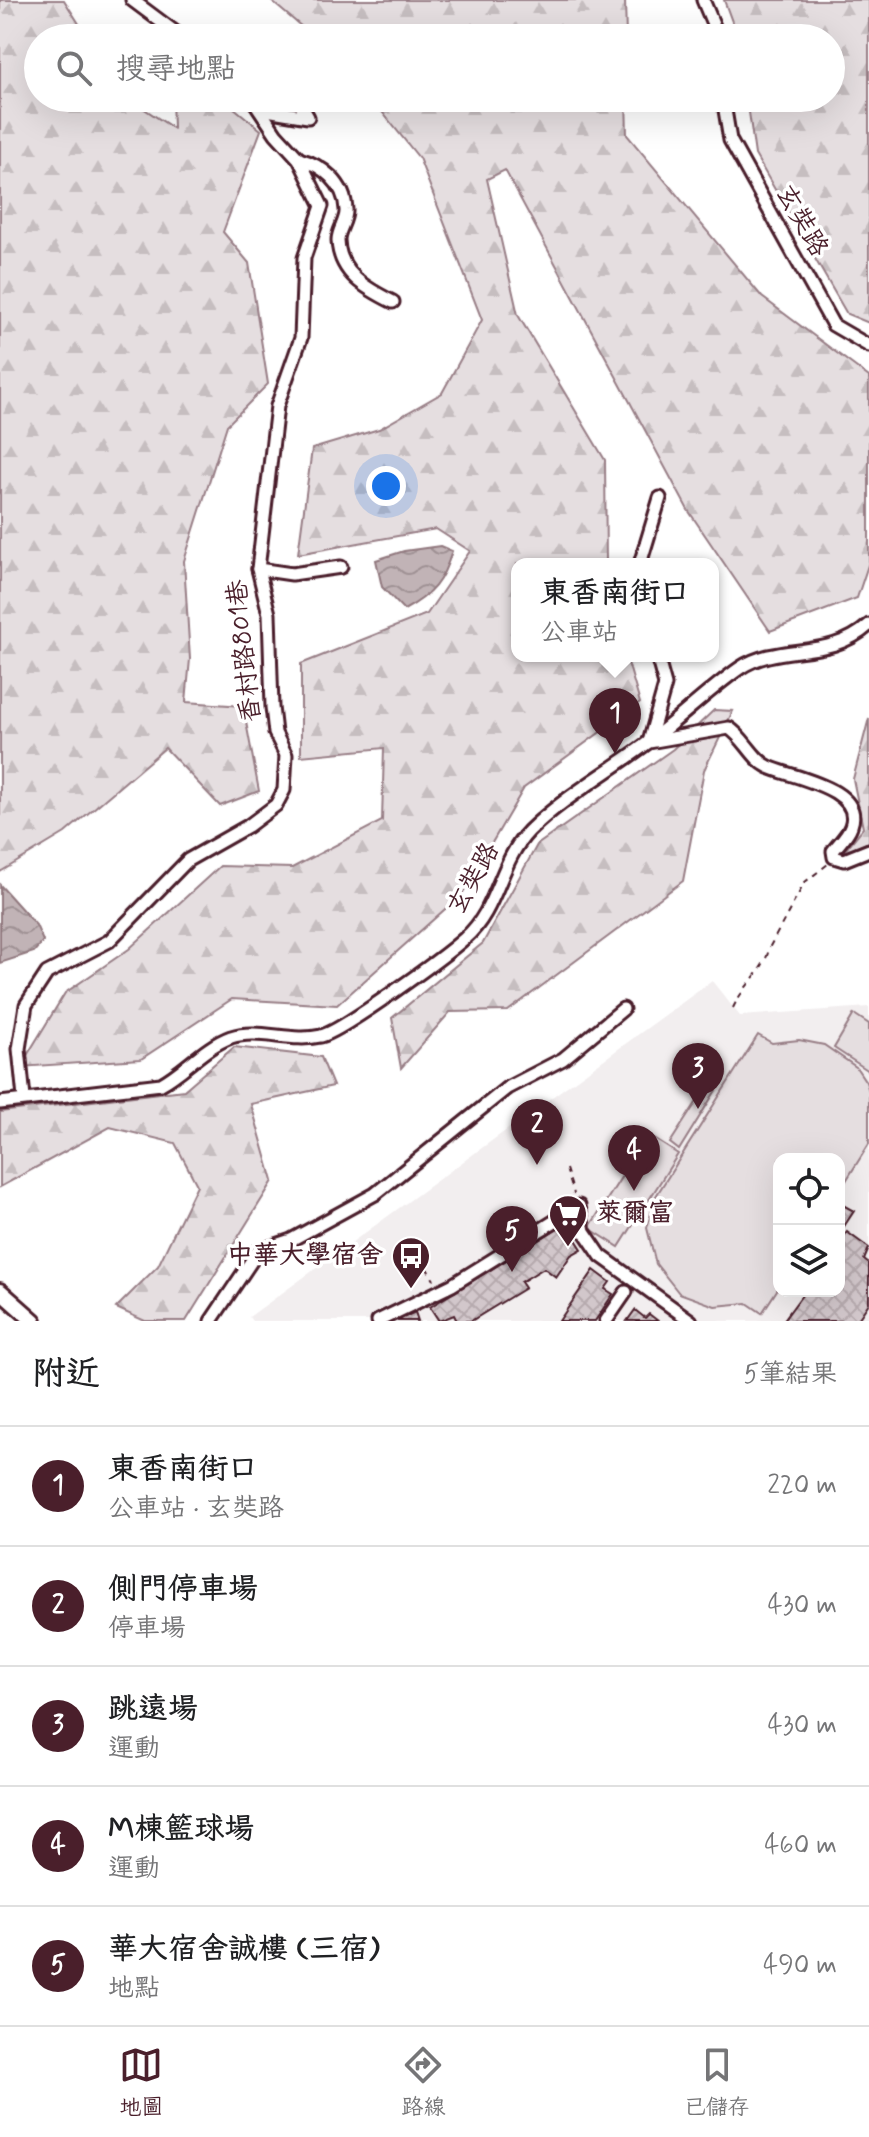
<!DOCTYPE html>
<html lang="zh-TW">
<head>
<meta charset="utf-8">
<style>
  body { margin:0; font-family:Mynerve,"LXGW WenKai TC",sans-serif; background:#f2f2f2; color:#202124 }
  .controls { position:absolute; right:24px; bottom:24px; display:grid; overflow:hidden; border-radius:16px; box-shadow:0 8px 32px #0002 }
  .controls button { width:72px; height:72px; display:grid; place-items:center; padding:0; border:0; border-bottom:2px solid #e0e0e0; background:#fff; color:#202124; font:40px sans-serif }
  .you { position:absolute; left:386px; top:486px; width:28px; height:28px; margin:-20px; border:6px solid #fff; border-radius:50%; background:#1a73e8; box-shadow:0 0 0 12px #1a73e833 }
  .badge { display:grid; place-items:center; width:52px; height:52px; border-radius:50%; background:#4a1f2b; color:#fff; font-size:26px; font-weight:700 }
  .pin { position:absolute; translate:-50% -66px; filter:drop-shadow(0 2px 4px #0008) }
  .pin::after { content:''; position:absolute; top:42px; width:28px; height:24px; background:inherit; clip-path:polygon(0 0,100% 0,50% 100%) }
  .popup { position:absolute; left:511px; top:558px; width:208px; height:104px; box-sizing:border-box; display:grid; place-content:center; border-radius:16px; background:#fff; filter:drop-shadow(0 2px 6px #0005); font-size:26px; white-space:nowrap; color:#757577 }
  .popup b { font-size:30px; color:#202124 }
  .popup::after { content:''; position:absolute; left:50%; top:100%; margin-left:-16px; border:16px solid transparent; border-top-color:#fff }
  .list { margin:0; padding:0; list-style:none }
  h2 { display:flex; justify-content:space-between; align-items:center; height:104px; margin:0; padding:0 32px; font-size:34px }
  h2 small { font-size:26px; font-weight:400; color:#757577 }
  .list li { display:grid; grid-template-columns:52px 1fr auto; gap:24px; align-items:center; box-sizing:border-box; height:120px; padding:0 32px; border-top:2px solid #e0e0e0 }
  .list b { display:block; font-size:30px; white-space:nowrap }
  .list p { margin:0; font-size:26px; white-space:nowrap; color:#757577 }
  .list em { font-size:26px; font-style:normal; color:#757577 }
  .icon { flex:none; width:44px; height:44px; fill:none; stroke:currentColor; stroke-width:2; stroke-linecap:round; stroke-linejoin:round }
  .map { position:relative; flex:none; width:869px; height:1321px; overflow:hidden }
  .search { position:absolute; background:#fff; box-shadow:0 8px 32px #0002; left:24px; right:24px; top:24px; height:88px; display:flex; align-items:center; gap:20px; box-sizing:border-box; padding:0 28px; border-radius:44px; color:#757577; font-size:30px }
  .sheet { height:704px; background:#fff }
  nav { display:flex; justify-content:space-around; align-items:center; box-sizing:border-box; height:112px; border-top:2px solid #e0e0e0; background:#fff; font-size:22px; color:#757577 }
  nav a { display:grid; justify-items:center; gap:4px }
  nav .on { color:#4a1f2b }
  .map>svg:first-child { display:block }
  .built { fill:#f2eeef; fill-rule:evenodd }
  .forest { fill:url(#forest-firs); stroke:#987e86; stroke-width:2 }
  .pitch { fill:#e5dee0; stroke:#987e86; stroke-width:2 }
  .water { fill:url(#water-waves); stroke:#91787e; stroke-width:2 }
  .building { fill:url(#building-cross-hatch); stroke:#4a1f2b; stroke-width:2 }
  .lines { fill:none; stroke-linecap:round; stroke-linejoin:round }
  .minor-casing { stroke:#4a1f2b; stroke-width:17 }
  .major-casing { stroke:#4a1f2b; stroke-width:20 }
  .path { stroke:#4a1f2b; stroke-width:2; stroke-dasharray:6 6; stroke-linecap:butt }
  .minor { stroke:#fff; stroke-width:11 }
  .major { stroke:#fff; stroke-width:14 }
  .labels { text-anchor:middle; dominant-baseline:central; stroke-width:7; stroke-linejoin:round; paint-order:stroke }
  .street-label { font-size:26px; fill:#4a1f2b; stroke:#fff }
  .poi-label { font-size:26px; font-weight:bold; fill:#4a1f2b; stroke:#fff; text-anchor:start }
</style>
</head>
<body>
<div class="map">
<svg width="869" height="1321" viewBox="0 0 869 1321">
  <defs>
    <pattern id="forest-firs" width="22" height="20" patternUnits="userSpaceOnUse" patternTransform="scale(2)"><rect width="22" height="20" fill="#e5dee0"/><path d="M5 1l3.5 6h-7zM16 11l3.5 6h-7z" fill="#c6bec0"/></pattern>
    <pattern id="water-waves" width="16" height="10" patternUnits="userSpaceOnUse" patternTransform="scale(2)"><rect width="16" height="10" fill="#c1b3b6"/><path d="M0 5q4-4 8 0t8 0" fill="none" stroke="#9f9194"/></pattern>
    <pattern id="building-cross-hatch" width="8" height="8" patternUnits="userSpaceOnUse" patternTransform="scale(2)"><rect width="8" height="8" fill="#d2c7cb"/><path d="M0 0l8 8M0 8l8-8" fill="none" stroke="#b6aaae"/></pattern>
  </defs>
  <rect width="100%" height="100%" fill="#fff"/>
  <filter id="ink" filterUnits="userSpaceOnUse"><feTurbulence type="fractalNoise" baseFrequency=".0125" numOctaves="2"/><feDisplacementMap in="SourceGraphic" scale="16" xChannelSelector="R" yChannelSelector="G"/><feConvolveMatrix kernelMatrix="1 2 1 2 8 2 1 2 1" color-interpolation-filters="sRGB"/></filter>
  <g filter="url(#ink)">
    <path class="built" d="M712 981 740 1016 869 1007V1321H252L249 1317ZM779 1159H839V1291H779Z"/>
    <g class="forest">
      <path d="M0 0H64L88 38H38V98H128L173 128 172 98H222L261 130 223 232 249 263 268 384 227 425 184 561 190 659 186 702 243 706 259 791 220 806 165 748 65 833 0 872Z"/>
      <path d="M270 0H625L626 38H315Z"/>
      <path d="M724 0H869V323L847 314 755 155 747 98H831V38H738Z"/>
      <path d="M371 98H626L627 135 762 297 869 377V562L857 598 770 631 688 510 505 170 487 179 518 315 605 460 606 564H517V656H626L640 703 524 788 462 894 337 1005 232 999 141 1059 20 1067 65 993 129 949 220 866 292 868 382 821 384 748 301 756V664L427 614 470 551 436 529 298 554 312 449 379 429 442 393 482 320 419 158Z"/>
      <path d="M714 710 733 711 704 770 683 881 508 1011 450 1012 401 1068 392 1018 483 943 537 845 673 749Z"/>
      <path d="M869 718V842L841 855 863 828 853 779Z"/>
      <path d="M234 1047 321 1057 333 1086 251 1104 273 1181 186 1321H145L116 1308 158 1266 197 1185 175 1143 110 1127 0 1187V1112L184 1090Z"/>
    </g>
    <g class="pitch">
      <path d="M854 1014 869 1024V1071L834 1048Z"/>
      <path d="M758 1035 772 1043 799 1040 824 1045 856 1067 866 1082 869 1091V1144L839 1192V1159H779V1287L762 1313 747 1303 715 1306 679 1293 656 1264 647 1228 656 1196Z"/>
      <path d="M718 1069 726 1074 679 1150 670 1143Z"/>
      <path d="M648 1135 678 1154 619 1247 589 1228Z"/>
    </g>
    <g class="water">
      <path d="M440 546 452 551C443 581 432 595 404 610L382 587 376 560 404 551Z"/>
      <path d="M0 885 36 925 43 941 34 952 0 963Z"/>
    </g>
    <g class="building">
      <path d="M841 1204 854 1211 839 1234V1207Z"/>
      <path d="M571 1220 580 1235 575 1238 582 1249 571 1255 556 1277 544 1268 521 1282 525 1288 471 1321H457L454 1315 439 1321 430 1307Z"/>
      <path d="M847 1232 869 1248 864 1260 869 1264V1303L857 1321H783L805 1291H839V1243Z"/>
      <path d="M594 1270 610 1282 605 1289 613 1294 595 1321H559Z"/>
      <path d="M635 1310 645 1318 649 1314 658 1321H627Z"/>
      <path d="M415 1312 418 1321H397Z"/>
    </g>
    <g class="lines">
      <defs>
        <g id="minor">
          <path d="M132 0 183 38"/>
          <path d="M703 0 719 38"/>
          <path d="M723 98 730 140 833 325 869 346"/>
          <path d="M261 109 308 117 297 98"/>
          <path d="M299 159C322 165 345 183 346 210 347 220 338 230 338 240 339 274 367 289 393 302"/>
          <path d="M640 564 660 498"/>
          <path d="M258 569 292 574 341 567"/>
          <path d="M657 656 665 685 649 742 729 728C745 738 752 759 769 767 790 777 865 788 851 826 848 835 839 843 833 851L834 857 844 860 869 850"/>
          <path d="M24 1098 19 1049 26 1005 47 973 109 941 188 860 248 826 276 805 284 790 286 755 275 733 272 707 269 614 258 569 277 406 301 338 304 258 322 206 299 159 276 134 252 98"/>
          <path d="M0 1103 161 1084C185 1071 204 1047 231 1037 259 1028 291 1043 321 1036 341 1032 445 956 465 938 498 910 499 862 529 831 561 799 609 772 646 744 678 720 707 691 740 668 779 642 829 661 869 625"/>
          <path d="M211 1321 258 1251 291 1240 375 1194 507 1088 563 1059 623 1009"/>
          <path d="M378 1321 452 1285 579 1206 584 1231 601 1256 691 1321"/>
          <path d="M606 1321 626 1292"/>
        </g>
        <path id="major" d="M0 1291 34 1321"/>
      </defs>
      <use href="#minor" class="minor-casing"/>
      <use href="#major" class="major-casing"/>
      <g class="path">
        <path d="M733 1008C742 987 766 969 769 948L805 882 828 864"/>
        <path d="M566 1169 574 1194"/>
        <path d="M426 1267 434 1280"/>
      </g>
      <use href="#minor" class="minor"/>
      <use href="#major" class="major"/>
    </g>
  </g>
  <defs>
    <symbol id="supermarket-pin" viewBox="-11 -11 22 30"><path d="M0 17L-7.5 6A9.5 9.5 0 1 1 7.5 6Z" fill="#4a1f2b" stroke="#fff"/><path d="M-6-5.5h2.5l.6 2H6L4.5 2H-2.5L-4.4-4H-6ZM-1.5 3.2a1.3 1.3 0 1 0 .1 0ZM3 3.2a1.3 1.3 0 1 0 .1 0Z" fill="#fff"/></symbol>
    <symbol id="bus-pin" viewBox="-11 -11 22 30"><path d="M0 17L-7.5 6A9.5 9.5 0 1 1 7.5 6Z" fill="#4a1f2b" stroke="#fff"/><path d="M-5-6H5V4H4V6H2V4H-2V6H-4V4H-5ZM-3.5-4V0h7V-4ZM-3.5 1.2v1.5H-2V1.2ZM2 1.2v1.5H3.5V1.2Z" fill="#fff"/></symbol>
  </defs>
  <g fill-rule="evenodd">
    <use href="#supermarket-pin" x="546" y="1192" width="44" height="60"/>
    <use href="#bus-pin" x="389" y="1234" width="44" height="60"/>
  </g>
  <g class="labels">
    <g class="street-label">
      <text transform="translate(801 221) rotate(60)">玄奘路</text>
      <text transform="translate(245 651) rotate(-96)">香村路801巷</text>
      <text transform="translate(474 879) rotate(-61)">玄奘路</text>
    </g>
    <g class="poi-label">
      <text x="596" y="1214">萊爾富</text>
      <text x="383" y="1256" text-anchor="end">中華大學宿舍</text>
    </g>
  </g>
</svg>
<div class="controls">
<button><svg class="icon" aria-label="locate" viewBox="0 0 24 24"><circle cx="12" cy="12" r="6"/><path d="M12 2v4M12 18v4M2 12h4M18 12h4"/></svg></button>
<button><svg class="icon" aria-label="layers" viewBox="0 0 24 24"><path d="M12 4l9 5-9 5-9-5zM3 14l9 5 9-5"/></svg></button>
</div>
<div class="you"></div>
<div class="pin badge" style="left:615px;top:754px">1</div>
<div class="popup"><b>東香南街口</b>公車站</div>
<div class="pin badge" style="left:537px;top:1165px">2</div>
<div class="pin badge" style="left:698px;top:1109px">3</div>
<div class="pin badge" style="left:634px;top:1191px">4</div>
<div class="pin badge" style="left:512px;top:1272px">5</div>
<div class="search"><svg class="icon" aria-label="search" viewBox="0 0 24 24"><circle cx="10" cy="10" r="6"/><path d="M15 15l6 6"/></svg>搜尋地點</div>
</div>
<section class="sheet">
<h2>附近<small>5筆結果</small></h2>
<ul class="list">
<li><span class="badge">1</span><div><b>東香南街口</b><p>公車站 · 玄奘路</p></div><em>220 m</em></li>
<li><span class="badge">2</span><div><b>側門停車場</b><p>停車場</p></div><em>430 m</em></li>
<li><span class="badge">3</span><div><b>跳遠場</b><p>運動</p></div><em>430 m</em></li>
<li><span class="badge">4</span><div><b>M棟籃球場</b><p>運動</p></div><em>460 m</em></li>
<li><span class="badge">5</span><div><b>華大宿舍誠樓 (三宿)</b><p>地點</p></div><em>490 m</em></li>
</ul>
</section>
<nav>
<a class="on"><svg class="icon" aria-label="map" viewBox="0 0 24 24"><path d="M3 6l6-2 6 2 6-2v14l-6 2-6-2-6 2zM9 4v14M15 6v14"/></svg>地圖</a>
<a><svg class="icon" aria-label="directions" viewBox="0 0 24 24"><path d="M12 3l9 9-9 9-9-9zM9 14v-3h6M13 9l2 2-2 2"/></svg>路線</a>
<a><svg class="icon" aria-label="saved" viewBox="0 0 24 24"><path d="M7 4h10v16l-5-4-5 4z"/></svg>已儲存</a>
</nav>
</body>
</html>
